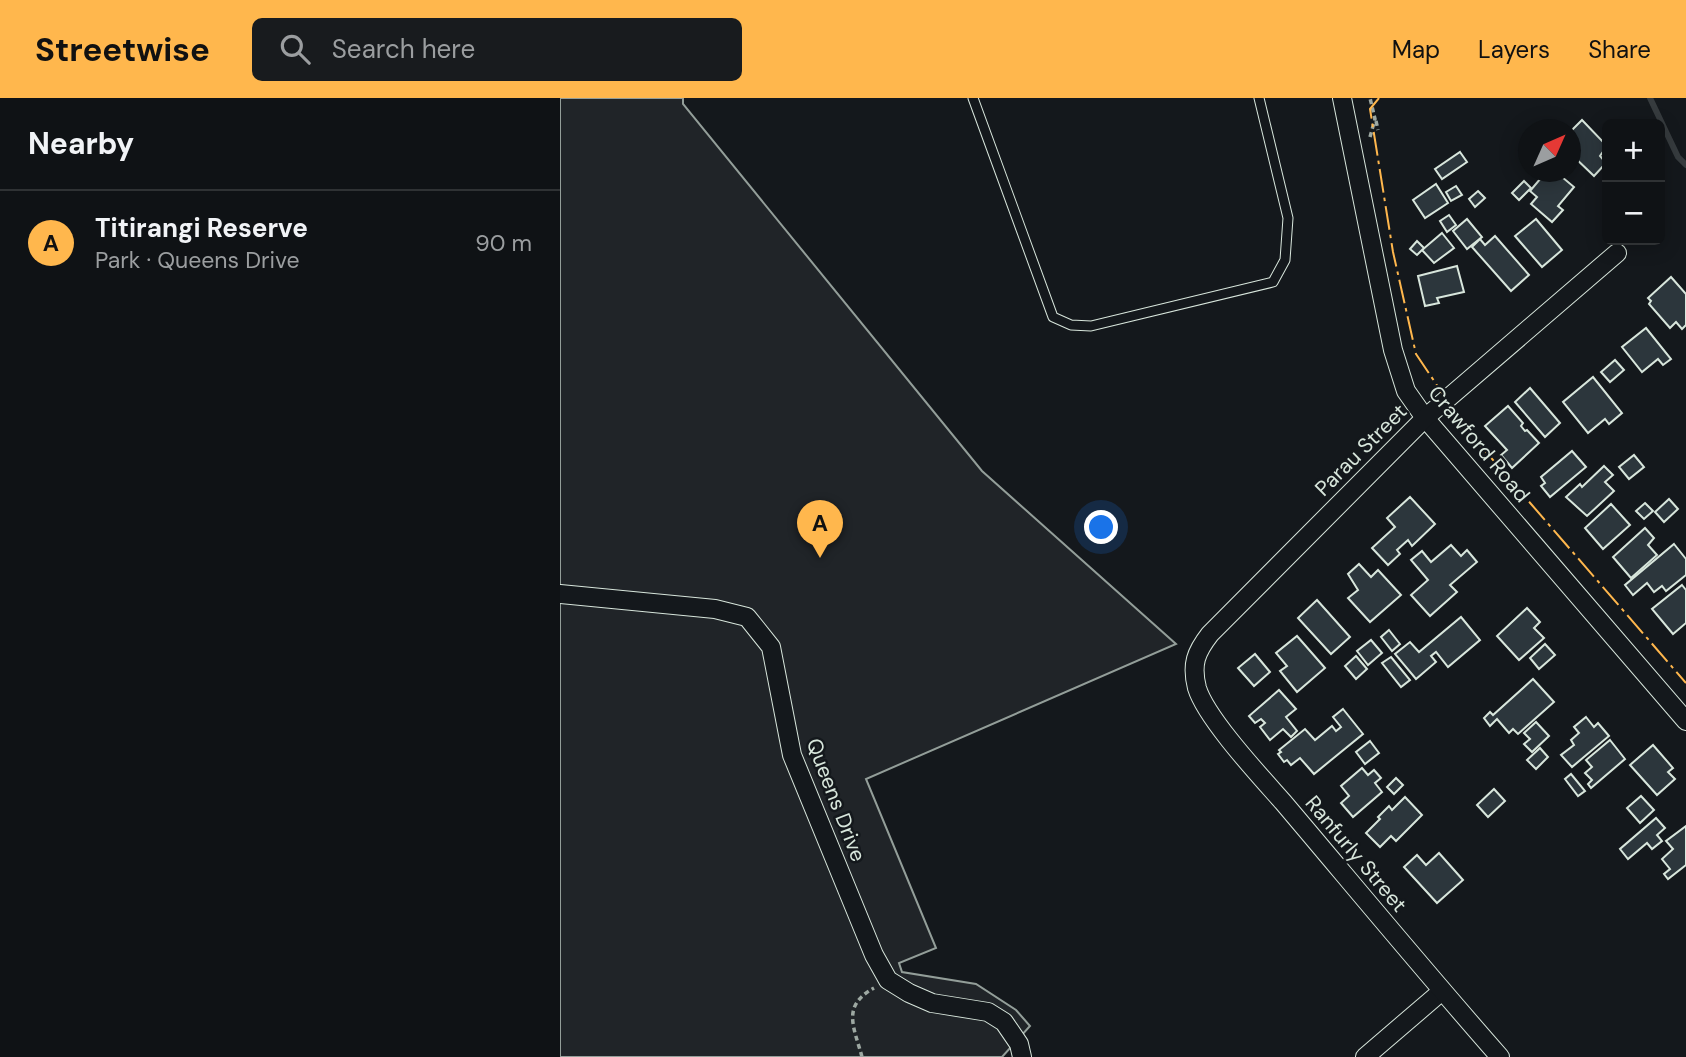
<!DOCTYPE html>
<html lang="en">
<head>
<meta charset="utf-8">
<style>
  body { margin:0; font-family:"DM Sans",sans-serif; background:#181b1e; color:#f1f3f6 }
  .controls { position:absolute; right:21px; top:21px; display:grid; overflow:hidden; border-radius:10px; box-shadow:0 4px 18px #0003 }
  .controls button { width:63px; height:63px; display:grid; place-items:center; padding:0; border:0; border-bottom:2px solid #2f3234; background:#0f1215; color:#f1f3f6; font:35px sans-serif }
  .compass { position:absolute; left:958px; top:21px; width:63px; height:63px; border-radius:50%; background:#0f1215; box-shadow:0 4px 18px #0003; rotate:45deg }
  .you { position:absolute; left:542px; top:430px; width:24px; height:24px; margin:-18px; border:5px solid #fff; border-radius:50%; background:#1a73e8; box-shadow:0 0 0 10px #1a73e833 }
  .badge { display:grid; place-items:center; width:46px; height:46px; border-radius:50%; background:#ffb74d; color:#111; font-size:23px; font-weight:700 }
  .pin { position:absolute; translate:-50% -58px; filter:drop-shadow(0 2px 4px #0008) }
  .pin::after { content:''; position:absolute; top:37px; width:24px; height:21px; background:inherit; clip-path:polygon(0 0,100% 0,50% 100%) }
  .list { margin:0; padding:0; list-style:none }
  h2 { display:flex; justify-content:space-between; align-items:center; height:91px; margin:0; padding:0 28px; font-size:30px }
  h2 small { font-size:23px; font-weight:400; color:#9b9ea0 }
  .list li { display:grid; grid-template-columns:46px 1fr auto; gap:21px; align-items:center; box-sizing:border-box; height:105px; padding:0 28px; border-top:2px solid #2f3234 }
  .list b { display:block; font-size:26px; white-space:nowrap }
  .list p { margin:0; font-size:23px; white-space:nowrap; color:#9b9ea0 }
  .list em { font-size:23px; font-style:normal; color:#9b9ea0 }
  .icon { flex:none; width:38px; height:38px; fill:none; stroke:currentColor; stroke-width:2; stroke-linecap:round; stroke-linejoin:round }
  .map { position:relative; flex:none; width:1126px; height:959px; overflow:hidden }
  header { display:flex; align-items:center; gap:42px; box-sizing:border-box; height:98px; padding:0 35px; background:#ffb74d; color:#111 }
  header strong { font-size:33px }
  nav { display:flex; gap:38px; margin-inline-start:auto; font-size:24px }
  .search { width:490px; height:63px; background:#181b1e; display:flex; align-items:center; gap:18px; box-sizing:border-box; padding:0 24px; border-radius:10px; color:#9b9ea0; font-size:26px }
  main { display:flex }
  aside { flex:1; background:#0f1215 }
  .map>svg:first-child { display:block }
  .green { fill:#202428; stroke:#939e99; stroke-width:2 }
  .lines { fill:none; stroke-linecap:round; stroke-linejoin:round }
  .stream { stroke:#363b3e; stroke-width:6 }
  .building { fill:#2c363c; stroke:#d8e6dc; stroke-width:2 }
  .service-casing { stroke:#d8e6dc; stroke-width:11 }
  .minor-casing { stroke:#d8e6dc; stroke-width:20 }
  .path { stroke:#9da8a2; stroke-width:3.5; stroke-dasharray:5 3.5; stroke-linecap:butt }
  .service { stroke:#14181c; stroke-width:9 }
  .minor { stroke:#14181c; stroke-width:18 }
  .power { stroke:#ffb74d; stroke-width:2; stroke-dasharray:24 5 3.5 5; stroke-linecap:butt }
  .labels { text-anchor:middle; dominant-baseline:central; stroke-width:5; stroke-linejoin:round; paint-order:stroke }
  .street-label { font-size:21px; fill:#d8e6dc; stroke:#14181c }
</style>
</head>
<body>
<header>
<strong>Streetwise</strong>
<div class="search"><svg class="icon" aria-label="search" viewBox="0 0 24 24"><circle cx="10" cy="10" r="6"/><path d="M15 15l6 6"/></svg>Search here</div>
<nav><a>Map</a><a>Layers</a><a>Share</a></nav>
</header>
<main>
<aside>
<h2>Nearby<small></small></h2>
<ul class="list">
<li><span class="badge">A</span><div><b>Titirangi Reserve</b><p>Park · Queens Drive</p></div><em>90 m</em></li>
</ul>
</aside>
<div class="map">
<svg width="1126" height="959" viewBox="0 0 1126 959">
  <rect width="100%" height="100%" fill="#14181c"/>
  <path class="green" d="M0 0H123V6L422 373 616 546 306 681 376 850 339 865 342 874 416 886 456 912 470 928 442 959H0Z"/>
  <g class="lines">
    <path class="stream" d="M1090 0 1118 59 1126 67"/>
  </g>
  <g class="building">
    <path d="M1022 22 1047 48 1040 58 1046 65 1034 78 1010 55V34Z"/>
    <path d="M900 54 907 64 882 81 875 71Z"/>
    <path d="M986 74H996L1014 89 998 108 1003 112 992 124 971 106 977 99 970 93Z"/>
    <path d="M964 83 971 90 959 102 952 95Z"/>
    <path d="M876 86 888 105 865 120 853 102Z"/>
    <path d="M896 88 902 97 891 103 886 94Z"/>
    <path d="M918 93 925 100 915 109 909 101Z"/>
    <path d="M889 117 896 127 887 134 880 123Z"/>
    <path d="M907 121 922 139 907 151 893 133Z"/>
    <path d="M976 121 1002 152 982 169 955 138Z"/>
    <path d="M882 135 894 150 874 165 862 152Z"/>
    <path d="M935 138 969 177 951 193 912 149 920 141 925 147Z"/>
    <path d="M857 143 864 150 857 157 850 151Z"/>
    <path d="M897 168 904 194 877 200 879 205 865 208 858 178Z"/>
    <path d="M1111 179 1126 196V227L1122 231 1116 224 1110 230 1089 206 1091 203 1088 200Z"/>
    <path d="M1086 230 1111 261 1103 267 1098 261 1082 274 1062 249Z"/>
    <path d="M1055 262 1064 272 1050 284 1041 274Z"/>
    <path d="M1033 279 1062 315 1049 326 1045 321 1028 335 1003 304Z"/>
    <path d="M970 290 1000 325 985 339 955 304Z"/>
    <path d="M948 308 963 325 961 328 965 333 967 332 979 345 952 370 941 357 947 352 925 328Z"/>
    <path d="M1012 353 1026 369 990 399 981 388 985 385 981 379Z"/>
    <path d="M1074 357 1084 369 1069 381 1059 369Z"/>
    <path d="M1044 368 1053 377 1045 384 1054 393 1027 418 1006 399 1020 386 1022 389Z"/>
    <path d="M850 399 875 426 852 448 848 442 837 452 840 456 828 467 812 450 835 429 827 420Z"/>
    <path d="M1109 401 1118 411 1104 424 1095 414Z"/>
    <path d="M1085 405 1093 413 1084 421 1076 413Z"/>
    <path d="M1051 406 1070 427 1043 451 1025 430Z"/>
    <path d="M1085 430 1094 440 1088 447 1097 457 1071 480 1053 459Z"/>
    <path d="M1114 446 1126 461V477L1106 493 1102 488 1094 494 1087 485 1073 497 1065 487Z"/>
    <path d="M891 447 901 458 907 452 917 464 890 487 897 494 870 518 851 497 868 482 851 462 862 453 871 464Z"/>
    <path d="M799 466 811 479 818 472 841 497 810 524 788 500 798 492 788 476Z"/>
    <path d="M1122 487 1126 492V525L1113 536 1092 511Z"/>
    <path d="M757 502 790 539 771 556 738 520Z"/>
    <path d="M967 510 980 524 974 530 984 540 959 562 937 538Z"/>
    <path d="M901 519 920 542 888 569 876 554 871 558 876 564 856 581 835 556 850 544 859 554Z"/>
    <path d="M829 532 840 546 832 553 821 539Z"/>
    <path d="M737 538 765 570 737 594 720 573 727 568 716 555Z"/>
    <path d="M811 542 822 555 808 567 797 553Z"/>
    <path d="M985 546 995 557 979 571 970 560Z"/>
    <path d="M695 556 710 574 694 588 678 570Z"/>
    <path d="M796 558 807 571 796 581 785 568Z"/>
    <path d="M831 559 850 582 841 589 822 565Z"/>
    <path d="M973 581 994 604 958 636 953 631 949 635 937 621 930 628 924 620 930 614 933 617Z"/>
    <path d="M719 592 736 611 726 619 737 633 731 639 723 631 710 642 700 629 705 625 701 621 695 625 689 618Z"/>
    <path d="M783 611 803 636 754 676 740 660 731 667 727 662 724 664 718 656 721 654 719 652 745 631 755 642 772 628 776 633 781 629 773 619Z"/>
    <path d="M1026 619 1034 629 1038 625 1049 638 1012 669 1001 657 1014 647 1011 642 1019 635 1014 629Z"/>
    <path d="M976 624 989 638 972 654 964 646 970 641 964 635Z"/>
    <path d="M1050 642 1065 661 1031 690 1028 686 1032 682 1025 675 1032 669 1026 662Z"/>
    <path d="M810 643 819 655 805 666 796 654Z"/>
    <path d="M1093 647 1113 670 1108 674 1115 681 1097 697 1070 667Z"/>
    <path d="M980 650 988 659 976 671 967 662Z"/>
    <path d="M802 670 808 677 814 672 821 680 815 685 822 694 793 719 781 705 789 698 781 688Z"/>
    <path d="M1011 676 1025 693 1018 698 1005 681Z"/>
    <path d="M836 680 843 687 834 696 827 689Z"/>
    <path d="M934 691 945 703 928 719 917 707Z"/>
    <path d="M1081 698 1094 712 1080 725 1067 710Z"/>
    <path d="M845 699 862 717 836 743 831 738 820 749 806 735 820 721 818 719 829 708 832 712Z"/>
    <path d="M1096 720 1105 730 1097 737 1102 743 1092 751 1087 745 1068 761 1060 751Z"/>
    <path d="M1126 728V767L1108 781 1104 776 1110 771 1102 761 1113 751 1106 743Z"/>
    <path d="M879 755 903 782 877 805 844 769 857 757 866 767Z"/>
  </g>
  <g class="lines">
    <defs>
      <path id="service" d="M413 0 493 219 511 227 531 228 713 184 725 162 728 120 699 0"/>
      <g id="minor">
        <path d="M782 0 833 252 846 293 865 320 1126 623"/>
        <path d="M0 496 155 511 187 519 211 549 232 657 314 857 328 882 349 895 372 905 428 914 444 924 459 946 462 959"/>
        <path d="M805 959 882 893"/>
        <path d="M940 959C866 875 795 789 723 704 700 678 646 620 637 590 631 566 636 554 650 536L865 320 1057 155"/>
      </g>
    </defs>
    <use href="#service" class="service-casing"/>
    <use href="#minor" class="minor-casing"/>
    <g class="path">
      <path d="M816 23 818 32"/>
      <path d="M810 39 815 21 810 0"/>
      <path d="M302 959C294 929 281 908 314 890"/>
    </g>
    <use href="#service" class="service"/>
    <use href="#minor" class="minor"/>
    <path class="power" d="M819 0 810 11 833 154 856 256 907 332 1126 585"/>
  </g>
  <g class="labels">
    <g class="street-label">
      <text transform="translate(919 346) rotate(50)">Crawford Road</text>
      <text transform="translate(801 352) rotate(-45)">Parau Street</text>
      <text transform="translate(276 702) rotate(69)">Queens Drive</text>
      <text transform="translate(796 756) rotate(50)">Ranfurly Street</text>
    </g>
  </g>
</svg>
<div class="controls">
<button>+</button>
<button>−</button>
</div>
<svg class="compass" viewBox="-18 -18 36 36"><path d="M0-13l5 13h-10z" fill="#e53935"/><path d="M0 13l5-13h-10z" fill="#9b9ea0"/></svg>
<div class="you"></div>
<div class="pin badge" style="left:260px;top:460px">A</div>
</div>
</main>
</body>
</html>
